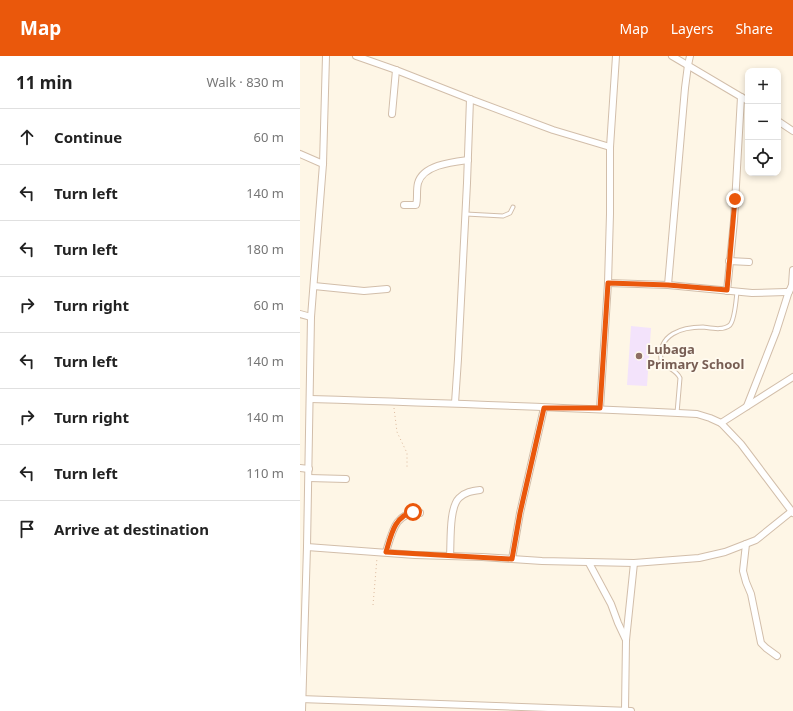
<!DOCTYPE html>
<html lang="en">
<head>
<meta charset="utf-8">
<style>
  body { margin:0; font-family:"Noto Sans",sans-serif; background:#f6f6f6; color:#222 }
  .controls { position:absolute; right:12px; top:12px; display:grid; overflow:hidden; border-radius:8px; box-shadow:0 2px 6px #0003 }
  .controls button { width:36px; height:36px; display:grid; place-items:center; padding:0; border:0; border-bottom:1px solid #e0e0e0; background:#fff; color:#222; font:20px sans-serif }
  .stop { position:absolute; width:12px; height:12px; margin:-9px; border:3px solid #ea580c; border-radius:50%; background:#fff }
  .stop.end { background:#ea580c; border-color:#fff; box-shadow:0 1px 4px #0008 }
  .list { margin:0; padding:0; list-style:none }
  h2 { display:flex; justify-content:space-between; align-items:center; height:52px; margin:0; padding:0 16px; font-size:17px }
  h2 small { font-size:13px; font-weight:400; color:#767676 }
  .list li { display:grid; grid-template-columns:26px 1fr auto; gap:12px; align-items:center; box-sizing:border-box; height:56px; padding:0 16px; border-top:1px solid #e0e0e0 }
  .list b { display:block; font-size:15px; white-space:nowrap }
  .list em { font-size:13px; font-style:normal; color:#767676 }
  .icon { flex:none; width:22px; height:22px; fill:none; stroke:currentColor; stroke-width:2; stroke-linecap:round; stroke-linejoin:round }
  .map { position:relative; flex:none; width:493px; height:655px; overflow:hidden }
  header { display:flex; align-items:center; gap:24px; box-sizing:border-box; height:56px; padding:0 20px; background:#ea580c; color:#fff }
  header strong { font-size:19px }
  nav { display:flex; gap:22px; margin-inline-start:auto; font-size:14px }
  main { display:flex }
  aside { flex:1; background:#fff }
  .map>svg:first-child { display:block }
  .education { fill:#f3e3fb }
  .lines { fill:none; stroke-linecap:round; stroke-linejoin:round }
  .lane-casing { stroke:#d2beaa; stroke-width:5 }
  .street-casing { stroke:#d2beaa; stroke-width:8 }
  .path { stroke:#dcba9e; stroke-width:1; stroke-dasharray:1 3; stroke-linecap:butt }
  .lane { stroke:#fff; stroke-width:3 }
  .street { stroke:#fff; stroke-width:6 }
  .route { stroke:#ea580c; stroke-width:5 }
  .education-dot { fill:#8d6e63; stroke:#fffaef; stroke-width:1.5 }
  .labels { text-anchor:middle; dominant-baseline:central; stroke-width:3.5; stroke-linejoin:round; paint-order:stroke }
  .education-label { font-size:13px; font-weight:bold; fill:#785e54; stroke:#fffaef; text-anchor:start }
</style>
</head>
<body>
<header>
<strong>Map</strong>
<nav><a>Map</a><a>Layers</a><a>Share</a></nav>
</header>
<main>
<aside>
<h2>11 min<small>Walk · 830 m</small></h2>
<ul class="list">
<li><svg class="icon" aria-label="ahead" viewBox="0 0 24 24"><path d="M12 20V5M6 11l6-6 6 6"/></svg><div><b>Continue</b></div><em>60 m</em></li>
<li><svg class="icon" aria-label="left" viewBox="0 0 24 24"><path d="M17 20v-9H6M10 6l-5 5 5 5"/></svg><div><b>Turn left</b></div><em>140 m</em></li>
<li><svg class="icon" aria-label="left" viewBox="0 0 24 24"><path d="M17 20v-9H6M10 6l-5 5 5 5"/></svg><div><b>Turn left</b></div><em>180 m</em></li>
<li><svg class="icon" aria-label="right" viewBox="0 0 24 24"><path d="M7 20v-9h11M14 6l5 5-5 5"/></svg><div><b>Turn right</b></div><em>60 m</em></li>
<li><svg class="icon" aria-label="left" viewBox="0 0 24 24"><path d="M17 20v-9H6M10 6l-5 5 5 5"/></svg><div><b>Turn left</b></div><em>140 m</em></li>
<li><svg class="icon" aria-label="right" viewBox="0 0 24 24"><path d="M7 20v-9h11M14 6l5 5-5 5"/></svg><div><b>Turn right</b></div><em>140 m</em></li>
<li><svg class="icon" aria-label="left" viewBox="0 0 24 24"><path d="M17 20v-9H6M10 6l-5 5 5 5"/></svg><div><b>Turn left</b></div><em>110 m</em></li>
<li><svg class="icon" aria-label="arrive" viewBox="0 0 24 24"><path d="M6 21V4h12l-3 4 3 4H6"/></svg><div><b>Arrive at destination</b></div></li>
</ul>
</aside>
<div class="map">
<svg width="493" height="655" viewBox="0 0 493 655">
  <rect width="100%" height="100%" fill="#fef6e6"/>
  <path class="education" d="M331 270 351 272 347 330 327 329Z"/>
  <g class="lines">
    <defs>
      <g id="lane">
        <path d="M166 158 203 160 210 157 213 151"/>
        <path d="M377 357 380 322C376 313 365 312 361 304 358 278 382 271 403 271 411 272 423 275 430 269 435 263 436 244 437 236"/>
      </g>
      <g id="street">
        <path d="M56 0 96 14 170 43 253 74 310 91"/>
        <path d="M372 0 448 45"/>
        <path d="M92 58 96 14"/>
        <path d="M478 65 493 75"/>
        <path d="M0 98 23 108"/>
        <path d="M104 149H116C118 143 116 135 118 127 123 109 152 106 168 104"/>
        <path d="M429 205 449 206"/>
        <path d="M308 227 368 229 452 237 486 236H489L492 229 493 214"/>
        <path d="M368 229 385 32 388 9 390 0"/>
        <path d="M14 230 64 235 87 233"/>
        <path d="M427 235 434 165 441 41"/>
        <path d="M0 258 11 261"/>
        <path d="M10 343C139 347 268 351 397 358L410 362 421 367 441 388 493 457"/>
        <path d="M155 347 158 303 167 127 170 43"/>
        <path d="M447 350 476 276 489 235"/>
        <path d="M300 352 308 227 310 158V91L316 0"/>
        <path d="M421 367 493 321"/>
        <path d="M0 412 9 413"/>
        <path d="M9 422 46 423"/>
        <path d="M446 488 443 515 446 526 451 538 461 587 466 592 477 600"/>
        <path d="M7 491 115 499 182 501 242 505 334 507 399 502 425 496 456 484 492 455"/>
        <path d="M86 496C92 477 95 455 120 457"/>
        <path d="M150 500C151 485 149 452 159 442 165 436 172 435 180 434"/>
        <path d="M212 503 220 457 244 352"/>
        <path d="M289 507 311 548 318 567 326 584"/>
        <path d="M0 643 331 655"/>
        <path d="M325 654 326 584 334 507"/>
        <path d="M2 655 7 491 11 261 23 108 26 0"/>
      </g>
    </defs>
    <use href="#lane" class="lane-casing"/>
    <use href="#street" class="street-casing"/>
    <g class="path">
      <path d="M94 352 97 376 107 397V413"/>
      <path d="M73 549 77 502"/>
    </g>
    <use href="#lane" class="lane"/>
    <use href="#street" class="street"/>
  </g>
  <g class="lines">
    <path class="route" d="M113 456C94 460 91 480 86 496L212 503 220 457 244 352H300L308 227 368 229 427 234 435 143"/>
  </g>
  <circle class="education-dot" cx="339" cy="300" r="4"/>
  <g class="labels">
    <g class="education-label">
      <text x="347" y="293">Lubaga<tspan x="347" dy="15">Primary School</tspan></text>
    </g>
  </g>
</svg>
<div class="controls">
<button>+</button>
<button>−</button>
<button><svg class="icon" aria-label="locate" viewBox="0 0 24 24"><circle cx="12" cy="12" r="6"/><path d="M12 2v4M12 18v4M2 12h4M18 12h4"/></svg></button>
</div>
<div class="stop" style="left:113px;top:456px"></div>
<div class="stop end" style="left:435px;top:143px"></div>
</div>
</main>
</body>
</html>
